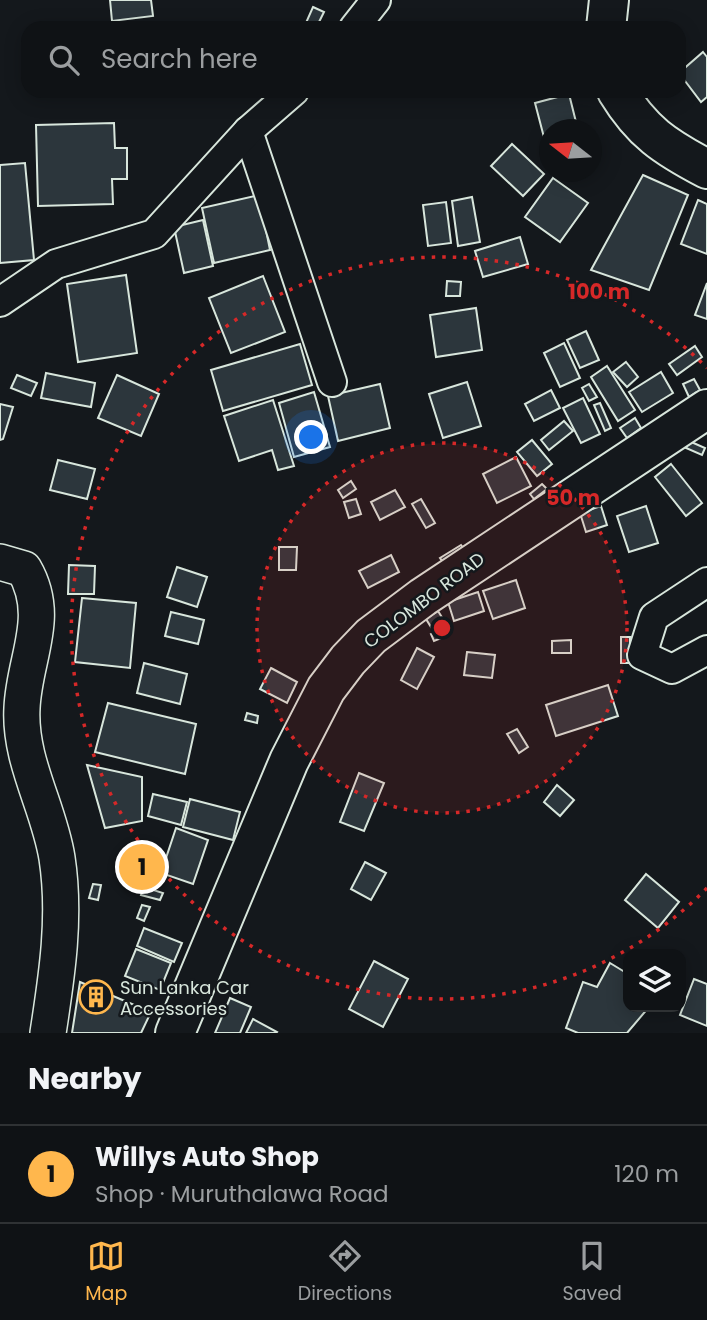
<!DOCTYPE html>
<html lang="en">
<head>
<meta charset="utf-8">
<style>
  body { margin:0; font-family:Poppins,sans-serif; background:#181b1e; color:#f1f3f6 }
  .controls { position:absolute; right:21px; bottom:21px; display:grid; overflow:hidden; border-radius:14px; box-shadow:0 4px 18px #0003 }
  .controls button { width:63px; height:63px; display:grid; place-items:center; padding:0; border:0; border-bottom:2px solid #2f3234; background:#0f1215; color:#f1f3f6; font:35px sans-serif }
  .compass { position:absolute; left:539px; top:119px; width:63px; height:63px; border-radius:50%; background:#0f1215; box-shadow:0 4px 18px #0003; rotate:287deg }
  .you { position:absolute; left:312px; top:438px; width:24px; height:24px; margin:-18px; border:5px solid #fff; border-radius:50%; background:#1a73e8; box-shadow:0 0 0 10px #1a73e833 }
  .badge { display:grid; place-items:center; width:46px; height:46px; border-radius:50%; background:#ffb74d; color:#111; font-size:23px; font-weight:700 }
  .pin { position:absolute; translate:-50% -50%; border:4px solid #fff; box-shadow:0 2px 7px #0006 }
  .list { margin:0; padding:0; list-style:none }
  h2 { display:flex; justify-content:space-between; align-items:center; height:91px; margin:0; padding:0 28px; font-size:30px }
  h2 small { font-size:23px; font-weight:400; color:#9b9ea0 }
  .list li { display:grid; grid-template-columns:46px 1fr auto; gap:21px; align-items:center; box-sizing:border-box; height:98px; padding:0 28px; border-top:2px solid #2f3234 }
  .list b { display:block; font-size:26px; white-space:nowrap }
  .list p { margin:0; font-size:23px; white-space:nowrap; color:#9b9ea0 }
  .list em { font-size:23px; font-style:normal; color:#9b9ea0 }
  .icon { flex:none; width:38px; height:38px; fill:none; stroke:currentColor; stroke-width:2; stroke-linecap:round; stroke-linejoin:round }
  .map { position:relative; flex:none; width:707px; height:1033px; overflow:hidden }
  .search { position:absolute; background:#0f1215; box-shadow:0 4px 18px #0003; left:21px; right:21px; top:21px; height:77px; display:flex; align-items:center; gap:18px; box-sizing:border-box; padding:0 24px; border-radius:21px; color:#9b9ea0; font-size:26px }
  .sheet { height:189px; background:#0f1215 }
  nav { display:flex; justify-content:space-around; align-items:center; box-sizing:border-box; height:98px; border-top:2px solid #2f3234; background:#0f1215; font-size:19px; color:#9b9ea0 }
  nav a { display:grid; justify-items:center; gap:4px }
  nav .on { color:#ffb74d }
  .map>svg:first-child { display:block }
  .building { fill:#2c363c; stroke:#d8e6dc; stroke-width:2 }
  .lines { fill:none; stroke-linecap:round; stroke-linejoin:round }
  .minor-casing { stroke:#d8e6dc; stroke-width:32 }
  .major-casing { stroke:#d8e6dc; stroke-width:38 }
  .highway-casing { stroke:#d8e6dc; stroke-width:42 }
  .minor { stroke:#14181c; stroke-width:28 }
  .major { stroke:#14181c; stroke-width:35 }
  .highway { stroke:#14181c; stroke-width:38 }
  .ring { fill:none; stroke:#d62828; stroke-width:3.5; stroke-dasharray:3.5 7 }
  .labels { text-anchor:middle; dominant-baseline:central; stroke-width:5; stroke-linejoin:round; paint-order:stroke }
  .street-label { font-size:18px; fill:#d8e6dc; stroke:#14181c }
  .poi-label { font-size:18px; fill:#d8e6dc; stroke:#14181c; text-anchor:start }
  .centre { fill:#d62828; stroke:#14181c; stroke-width:3.5 }
  .ring-label { font-size:21px; text-anchor:middle; font-weight:bold; fill:#d62828; stroke:#14181c; stroke-width:5; stroke-linejoin:round; paint-order:stroke }
</style>
</head>
<body>
<div class="map">
<svg width="707" height="1033" viewBox="0 0 707 1033">
  <rect width="100%" height="100%" fill="#14181c"/>
  <g class="building">
    <path d="M110 0H151L153 16 112 21Z"/>
    <path d="M313 7 324 12 316 28 305 25Z"/>
    <path d="M703 52 707 57V97L701 102 679 73Z"/>
    <path d="M569 94 578 130H550V144L546 145 535 103Z"/>
    <path d="M114 123 115 148H127V179H112L113 204 38 206 36 125Z"/>
    <path d="M512 144 544 174 523 196 491 166Z"/>
    <path d="M25 163 34 260 0 263V165Z"/>
    <path d="M643 175 688 195 649 290 591 270Z"/>
    <path d="M553 178 588 203 560 242 525 217Z"/>
    <path d="M259 195 270 250 214 263 202 208Z"/>
    <path d="M472 197 480 242 458 246 452 201Z"/>
    <path d="M698 200 707 204V254L681 244Z"/>
    <path d="M446 202 451 243 428 246 423 205Z"/>
    <path d="M203 220 213 266 184 273 174 227Z"/>
    <path d="M520 237 528 264 483 277 475 251Z"/>
    <path d="M126 275 137 353 78 362 67 284Z"/>
    <path d="M263 276 285 332 231 353 209 298Z"/>
    <path d="M447 281 461 282 460 296H446Z"/>
    <path d="M707 283V319L695 315Z"/>
    <path d="M476 308 482 350 436 357 430 315Z"/>
    <path d="M586 331 599 360 580 368 567 340Z"/>
    <path d="M564 343 580 378 560 387 544 353Z"/>
    <path d="M300 344 312 385 223 411 211 370Z"/>
    <path d="M695 346 702 357 677 375 669 364Z"/>
    <path d="M626 362 638 377 627 387 613 372Z"/>
    <path d="M607 366 635 410 618 421 591 377Z"/>
    <path d="M661 372 673 393 642 412 629 392Z"/>
    <path d="M46 373 95 383 91 407 41 398Z"/>
    <path d="M17 375 37 383 31 396 11 388Z"/>
    <path d="M117 375 159 394 141 436 98 418Z"/>
    <path d="M694 379 700 390 689 397 683 384Z"/>
    <path d="M467 382 481 426 443 438 429 394Z"/>
    <path d="M380 384 390 428 338 441 328 396Z"/>
    <path d="M589 384 597 397 589 401 582 388Z"/>
    <path d="M551 390 560 408 534 421 525 404Z"/>
    <path d="M314 392 330 447 294 457 279 403Z"/>
    <path d="M583 398 600 434 581 443 563 408Z"/>
    <path d="M273 400 294 466 278 470 272 450 239 461 224 416Z"/>
    <path d="M600 403 611 428 605 431 594 405Z"/>
    <path d="M0 404 13 407 3 439 0 440Z"/>
    <path d="M635 418 641 428 627 438 620 428Z"/>
    <path d="M564 421 573 431 549 450 541 440Z"/>
    <path d="M532 440 552 464 537 476 517 452Z"/>
    <path d="M689 441 705 448 702 455 686 448Z"/>
    <path d="M516 457 531 486 497 503 483 474Z"/>
    <path d="M58 460 95 469 87 499 50 490Z"/>
    <path d="M671 464 702 503 686 516 655 477Z"/>
    <path d="M351 481 356 489 343 498 338 490Z"/>
    <path d="M542 484 547 489 534 499 530 494Z"/>
    <path d="M395 490 405 507 380 520 371 502Z"/>
    <path d="M356 499 361 514 349 518 344 502Z"/>
    <path d="M421 499 435 523 426 528 412 504Z"/>
    <path d="M601 506 607 525 586 532 580 513Z"/>
    <path d="M646 506 658 543 629 552 617 516Z"/>
    <path d="M461 545 466 552 445 565 440 558Z"/>
    <path d="M279 547H297L296 570H279Z"/>
    <path d="M391 555 399 572 368 588 359 571Z"/>
    <path d="M69 565 95 566 94 594H68Z"/>
    <path d="M177 567 207 577 197 607 167 597Z"/>
    <path d="M516 580 525 608 493 619 483 591Z"/>
    <path d="M478 592 484 611 454 621 448 602Z"/>
    <path d="M82 598 136 603 130 668 75 662Z"/>
    <path d="M438 611 443 619 431 627 426 619Z"/>
    <path d="M171 612 204 620 198 644 165 636Z"/>
    <path d="M442 630 444 637 434 641 431 634Z"/>
    <rect x="621" y="637" width="9" height="26"/>
    <path d="M571 640V653H552V641Z"/>
    <path d="M417 648 434 657 417 689 401 680Z"/>
    <path d="M467 652 495 655 492 678 464 675Z"/>
    <path d="M144 663 187 674 180 704 137 693Z"/>
    <path d="M271 668 297 682 287 703 260 689Z"/>
    <path d="M608 685 618 716 556 736 546 705Z"/>
    <path d="M108 703 196 724 185 774 95 752Z"/>
    <path d="M247 713 258 716 257 723 245 720Z"/>
    <path d="M517 729 528 747 519 753 507 734Z"/>
    <path d="M87 765 142 777V821L105 828Z"/>
    <path d="M359 773 384 783 364 831 340 822Z"/>
    <path d="M557 785 574 800 560 816 544 802Z"/>
    <path d="M153 794 187 802 181 825 148 816Z"/>
    <path d="M190 799 240 812 233 840 183 827Z"/>
    <path d="M176 828 208 840 193 884 161 873Z"/>
    <path d="M365 862 386 873 371 900 351 889Z"/>
    <path d="M646 874 679 902 658 928 625 900Z"/>
    <path d="M93 884 101 885 98 900 89 898Z"/>
    <path d="M144 887 163 893 160 900 141 895Z"/>
    <path d="M142 905 150 907 144 921 137 918Z"/>
    <path d="M144 928 182 943 174 962 137 946Z"/>
    <path d="M136 949 171 963 160 990 125 976Z"/>
    <path d="M374 961 408 979 383 1027 349 1009Z"/>
    <path d="M610 963 628 974V1007H649L627 1033H578L566 1028 583 982 597 987Z"/>
    <path d="M694 979 707 984V1026L680 1015Z"/>
    <path d="M80 982 151 1012 141 1033H72Z"/>
    <path d="M230 998 251 1007 240 1033H215Z"/>
    <path d="M253 1019 277 1032 276 1033H246Z"/>
  </g>
  <g class="lines">
    <defs>
      <g id="minor">
        <path d="M354 28 376 0"/>
        <path d="M248 131 332 382"/>
        <path d="M0 302 56 264 154 234 248 131 294 91"/>
        <path d="M707 582 654 617 642 655 672 669 707 650"/>
      </g>
      <path id="major" d="M0 562 24 569C52 617 24 658 22 708 19 761 49 807 57 858 66 916 57 975 48 1033"/>
      <g id="highway">
        <path d="M606 28 609 0"/>
        <path d="M617 91C642 132 665 147 707 169"/>
        <path d="M175 1033 289 761 326 689 348 660 371 636 423 597 707 409"/>
      </g>
    </defs>
    <use href="#minor" class="minor-casing"/>
    <use href="#major" class="major-casing"/>
    <use href="#highway" class="highway-casing"/>
    <use href="#minor" class="minor"/>
    <use href="#major" class="major"/>
    <use href="#highway" class="highway"/>
  </g>
  <circle cx="442" cy="628" r="185" fill="#d62828" fill-opacity=".12"/>
  <g class="ring">
    <circle cx="442" cy="628" r="185"/>
    <path d="M707 888A371 371 0 1 1 707 368"/>
  </g>
  <defs>
    <symbol id="building-ring" viewBox="-11 -11 22 22"><circle r="9.5" fill="#14181c" stroke="#ffb74d" stroke-width="1.5"/><path d="M-4-6H4V6H1V3H-1V6H-4ZM-2.5-4.3h1.7v1.8h-1.7ZM.8-4.3h1.7v1.8H.8ZM-2.5-1h1.7V.8h-1.7ZM.8-1h1.7V.8H.8Z" fill="#ffb74d"/></symbol>
  </defs>
  <g fill-rule="evenodd">
    <use href="#building-ring" x="77" y="978" width="38" height="38"/>
  </g>
  <g class="labels">
    <g class="street-label">
      <text transform="translate(424 600) rotate(-37)">COLOMBO ROAD</text>
    </g>
    <g class="poi-label">
      <text x="120" y="987">Sun Lanka Car<tspan x="120" dy="21">Accessories</tspan></text>
    </g>
  </g>
  <circle cx="442" cy="628" r="10" class="centre"/>
  <g class="ring-label">
    <text x="599" y="299">100 m</text>
    <text x="573" y="505">50 m</text>
  </g>
</svg>
<div class="controls">
<button><svg class="icon" aria-label="layers" viewBox="0 0 24 24"><path d="M12 4l9 5-9 5-9-5zM3 14l9 5 9-5"/></svg></button>
</div>
<svg class="compass" viewBox="-18 -18 36 36"><path d="M0-13l5 13h-10z" fill="#e53935"/><path d="M0 13l5-13h-10z" fill="#9b9ea0"/></svg>
<div class="you"></div>
<div class="pin badge" style="left:142px;top:867px">1</div>
<div class="search"><svg class="icon" aria-label="search" viewBox="0 0 24 24"><circle cx="10" cy="10" r="6"/><path d="M15 15l6 6"/></svg>Search here</div>
</div>
<section class="sheet">
<h2>Nearby<small></small></h2>
<ul class="list">
<li><span class="badge">1</span><div><b>Willys Auto Shop</b><p>Shop · Muruthalawa Road</p></div><em>120 m</em></li>
</ul>
</section>
<nav>
<a class="on"><svg class="icon" aria-label="map" viewBox="0 0 24 24"><path d="M3 6l6-2 6 2 6-2v14l-6 2-6-2-6 2zM9 4v14M15 6v14"/></svg>Map</a>
<a><svg class="icon" aria-label="directions" viewBox="0 0 24 24"><path d="M12 3l9 9-9 9-9-9zM9 14v-3h6M13 9l2 2-2 2"/></svg>Directions</a>
<a><svg class="icon" aria-label="saved" viewBox="0 0 24 24"><path d="M7 4h10v16l-5-4-5 4z"/></svg>Saved</a>
</nav>
</body>
</html>
